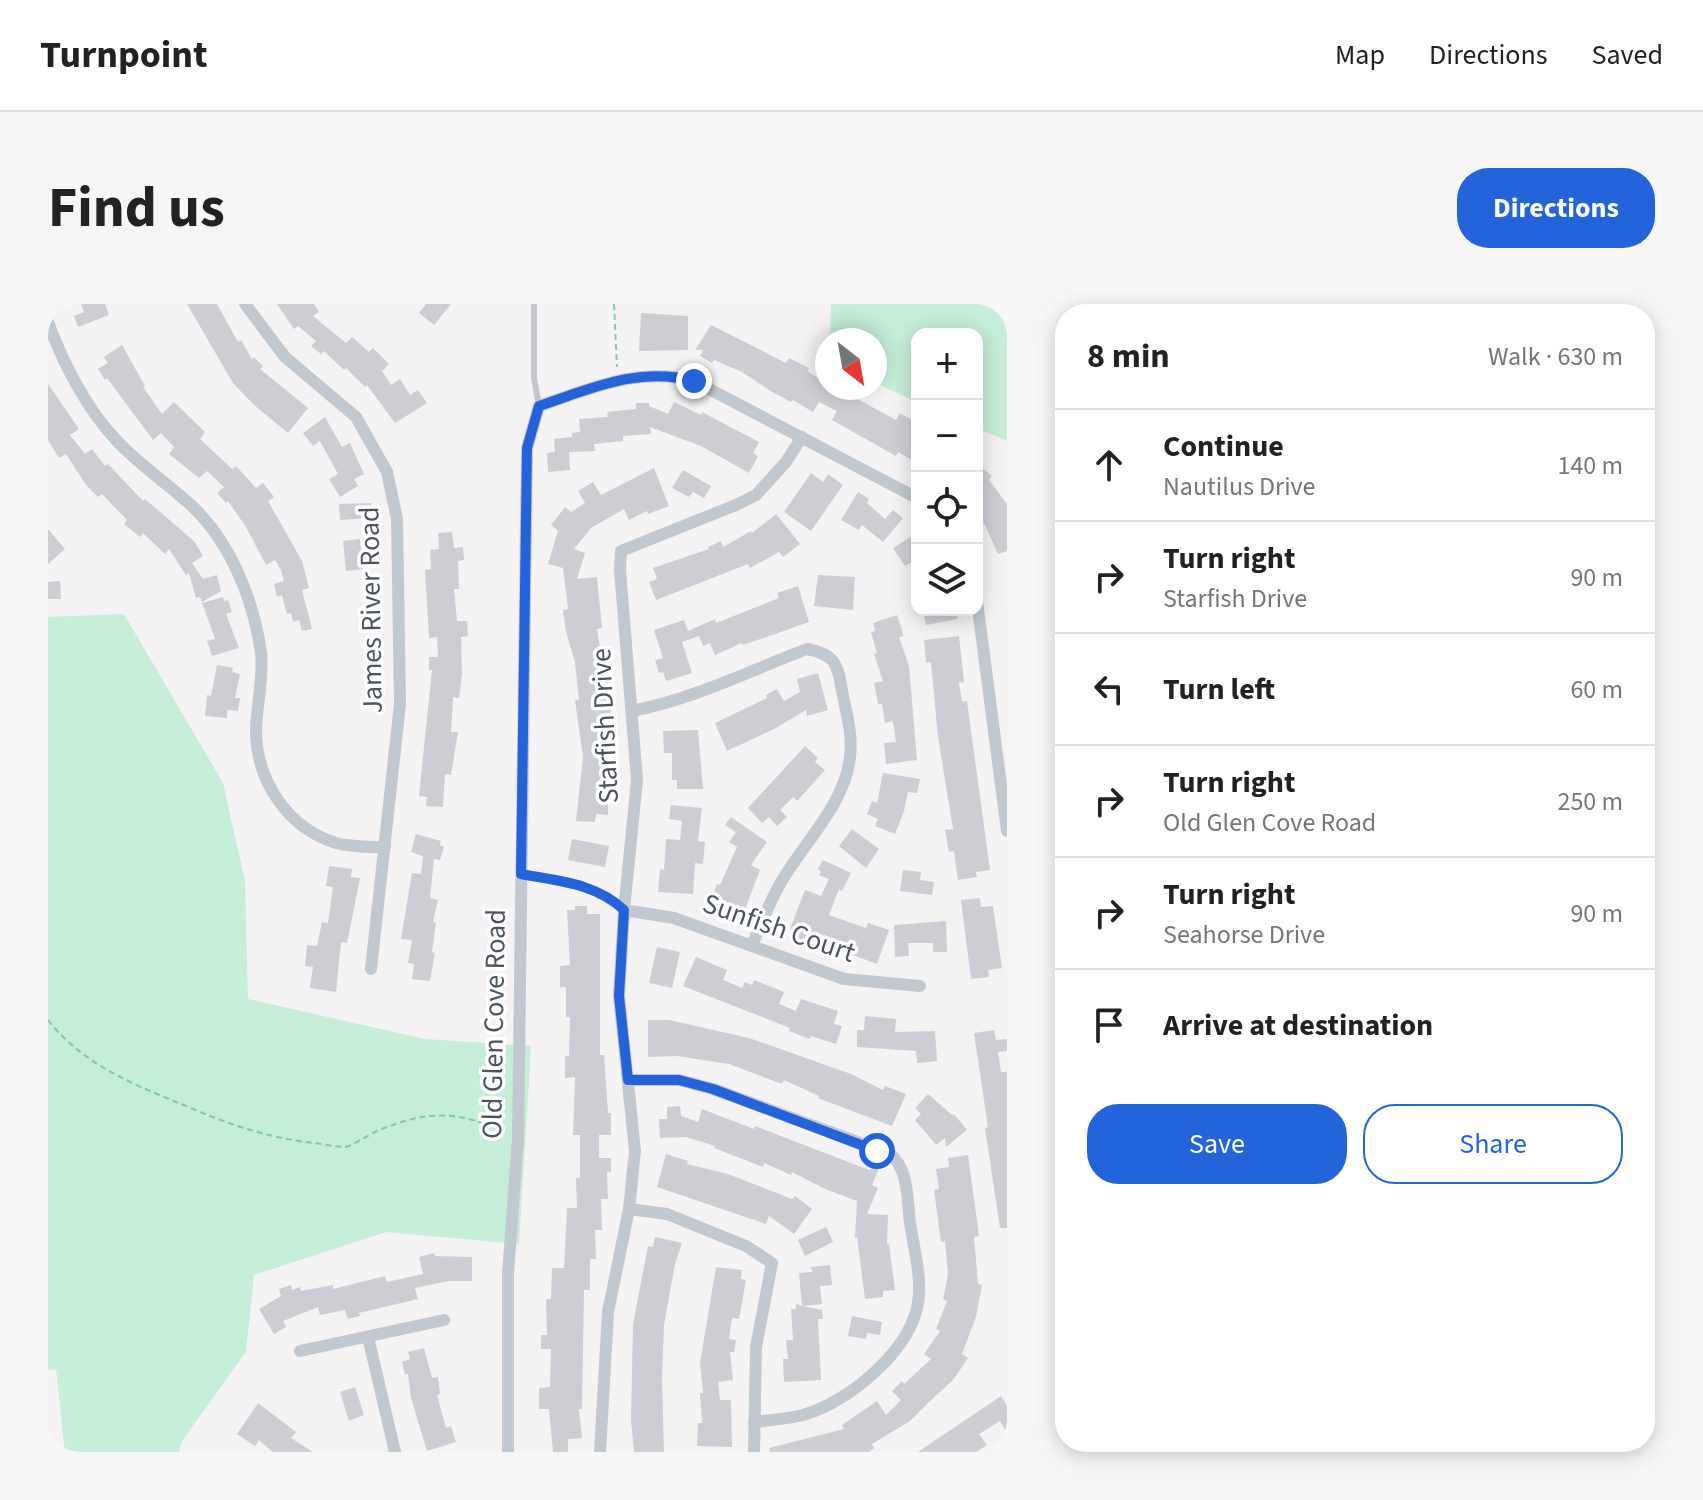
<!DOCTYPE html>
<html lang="en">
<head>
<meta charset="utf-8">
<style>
  body { margin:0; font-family:"Source Sans 3",sans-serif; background:#f6f6f6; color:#222 }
  .controls { position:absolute; right:24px; top:24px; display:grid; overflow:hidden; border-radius:16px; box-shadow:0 4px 20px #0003 }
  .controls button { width:72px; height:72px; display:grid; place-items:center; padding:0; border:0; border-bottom:2px solid #e0e0e0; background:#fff; color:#222; font:40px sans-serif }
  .compass { position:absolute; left:767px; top:24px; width:72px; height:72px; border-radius:50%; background:#fff; box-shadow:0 4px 20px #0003; rotate:149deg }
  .stop { position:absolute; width:24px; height:24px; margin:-18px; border:6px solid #2464db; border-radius:50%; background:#fff }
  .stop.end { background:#2464db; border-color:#fff; box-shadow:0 2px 8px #0008 }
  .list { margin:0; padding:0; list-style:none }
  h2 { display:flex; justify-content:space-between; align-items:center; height:104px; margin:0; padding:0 32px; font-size:34px }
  h2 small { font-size:26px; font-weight:400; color:#767676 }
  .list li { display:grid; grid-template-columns:52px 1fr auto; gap:24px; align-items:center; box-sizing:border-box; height:112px; padding:0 32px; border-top:2px solid #e0e0e0 }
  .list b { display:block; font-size:30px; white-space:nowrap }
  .list p { margin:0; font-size:26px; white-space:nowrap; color:#767676 }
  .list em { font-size:26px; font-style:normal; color:#767676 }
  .actions { display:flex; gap:16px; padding:24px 32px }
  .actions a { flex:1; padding:18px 0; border:2px solid #2464db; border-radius:32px; text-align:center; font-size:28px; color:#2464db }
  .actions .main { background:#2464db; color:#fff }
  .icon { flex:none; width:44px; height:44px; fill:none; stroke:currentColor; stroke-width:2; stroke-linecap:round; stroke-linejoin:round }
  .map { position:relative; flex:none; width:959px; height:1148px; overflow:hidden; border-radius:32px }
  header { display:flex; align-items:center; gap:48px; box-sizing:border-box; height:112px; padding:0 40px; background:#fff; border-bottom:2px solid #e0e0e0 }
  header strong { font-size:38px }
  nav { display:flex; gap:44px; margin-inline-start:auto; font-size:28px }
  .intro { display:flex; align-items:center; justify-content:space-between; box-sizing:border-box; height:192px; padding:0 48px }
  h1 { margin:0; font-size:56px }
  .button { padding:20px 36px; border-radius:32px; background:#2464db; color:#fff; font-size:28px; font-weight:700 }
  main { display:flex; gap:48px; padding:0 48px }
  aside { flex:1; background:#fff; border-radius:32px; box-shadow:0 4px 20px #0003 }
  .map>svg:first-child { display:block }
  .green { fill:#c4eed8 }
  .building { fill:#ccced4 }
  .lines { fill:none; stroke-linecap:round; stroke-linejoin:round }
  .path { stroke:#7ecaab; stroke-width:2; stroke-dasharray:6 4; stroke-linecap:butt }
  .lane { stroke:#c1c8cf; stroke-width:6 }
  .street { stroke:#c1c8cf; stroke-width:12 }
  .route { stroke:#2464db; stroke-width:10 }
  .labels { text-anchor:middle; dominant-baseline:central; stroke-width:7; stroke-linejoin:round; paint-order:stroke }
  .street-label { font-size:28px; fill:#4a535e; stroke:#fff }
</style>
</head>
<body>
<header>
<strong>Turnpoint</strong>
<nav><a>Map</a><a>Directions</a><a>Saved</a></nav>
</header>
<div class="intro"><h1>Find us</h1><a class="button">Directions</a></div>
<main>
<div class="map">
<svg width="959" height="1148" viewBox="0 0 959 1148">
  <rect width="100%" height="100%" fill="#f4f2f2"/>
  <g class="green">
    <path d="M783 0H959V137L929 124V30H869V98L827 79V36H782Z"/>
    <path d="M76 310 175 479 197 577 200 695 377 735 483 742 471 940 338 928 206 971 198 1048 134 1137 131 1148H17L8 1065 0 1066V313Z"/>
  </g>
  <g class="building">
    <path d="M33 0H57L61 11 30 23 26 12 36 8Z"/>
    <path d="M139 0H169L190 38 193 36 204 55 206 53 215 62 212 65 260 104 240 129 206 101 185 79Z"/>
    <path d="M229 0H266L271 8 265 12 298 39 304 33 321 48 325 44 341 60 334 67 343 81 352 75 362 91 370 86 379 99 347 119 319 81 317 83 298 64 296 66 276 47 273 50 263 42 268 37 250 22 246 25Z"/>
    <path d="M378 0H403L386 21 371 9Z"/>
    <path d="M593 9 640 12V46L591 47Z"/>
    <path d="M663 21 738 59 741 54 761 64 759 67 779 79V84L791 85 848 116 852 109 869 119V159L850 148 848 152 784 116 789 107 771 98 765 108 745 96 743 98 724 88 694 68 666 56 664 59 652 52 655 46H647Z"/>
    <path d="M74 41 97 82 95 83 114 110 126 98 157 128 152 135 184 165 188 162 208 184 215 179 226 193 220 197 254 257 261 284 254 286 264 325 254 327 251 316 245 318 243 309 239 310 234 291 229 293 226 280 236 277 233 266 227 256 218 261 198 223 180 197 178 199 169 189 176 183 159 167 151 174 121 150 126 143 113 129 105 136 59 74 57 76 50 65 60 59 56 53Z"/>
    <path d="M0 80 31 125 22 131 37 150 44 145 57 162 60 160 95 197 97 195 146 237 155 252 144 259 155 275 169 271 173 287 154 298 152 293 148 294 141 269 138 271 121 245 117 250 95 229 92 233 76 220 79 216 54 190 50 193 38 181 18 150 11 154 0 136Z"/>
    <path d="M626 98 653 111 654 108 711 138 705 149 710 152 701 169 653 142 602 123 603 130 575 132V137L546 140 547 147 521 148 522 166 500 168 499 149 507 148 506 135 524 133V129L532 128 531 115 560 113 559 108 588 105V99H601V102L620 110Z"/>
    <path d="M277 113 294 143 302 139 316 170 306 175 310 182 292 193 281 175 290 170 272 137 265 142 255 129Z"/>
    <path d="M929 159 944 172 941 176 959 200V247L950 250 937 221 929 210Z"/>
    <path d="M606 164 621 202 600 210 599 207 581 216 576 205 543 224 526 245 537 249 529 275 549 273 554 324 549 325 555 363 559 362 565 438 553 439 555 462 566 463 565 477 551 476 550 497H560V511L548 510 547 518 528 517 535 453 527 396H531L527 358 518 328 515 306 520 305 515 264 500 260 510 227 503 221 517 203 523 208 537 199 530 187 545 178 553 191Z"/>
    <path d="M635 166 663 182 656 194 645 188 641 193 624 184Z"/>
    <path d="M763 169 775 178 780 170 795 181 763 227 736 208Z"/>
    <path d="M810 188 821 195 819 199 837 215 845 206 855 214 835 238 814 221 811 226 793 216Z"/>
    <path d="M323 199V214L292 216 291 200Z"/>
    <path d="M728 210 752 240 735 253 731 248 702 264 700 260 608 296 601 278 609 275 605 264 661 245 660 243 673 237 675 243 703 227 704 229Z"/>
    <path d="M0 225 17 245 0 260Z"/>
    <path d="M404 228 406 244 415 243 416 256 410 257 411 285H406L409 317H419L420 332 413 333 414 370 411 394 405 393 403 428H410L403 471 397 470 395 503 378 502 379 493 371 492 384 366H381V353H390L389 333 381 334 377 266 383 265 382 246 391 245 390 229Z"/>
    <path d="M869 229V255L857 262 845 244Z"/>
    <path d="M312 235 315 265 298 267 295 237Z"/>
    <path d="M770 271 807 273 805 306 766 302Z"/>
    <path d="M12 277 13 295H0V278Z"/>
    <path d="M750 282 761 318 695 341 694 339 667 351 662 339 655 342 651 332 634 338 644 369 618 377 615 368 611 369 607 356 615 354 606 326 636 316 640 327 667 315 668 319 731 294 729 289Z"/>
    <path d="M175 293 176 297 180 296 184 308 178 310 191 344 164 352 159 337 167 335 154 299Z"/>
    <path d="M875 306H908L910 315 878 321Z"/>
    <path d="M849 311 854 326 855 332 851 333 861 362 869 456 838 460 836 439 848 438 845 417 837 419 834 400H830L826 379 835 377 826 350 829 349 823 328 827 327 825 319Z"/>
    <path d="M911 332 916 378 911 379 914 398 919 397 942 566 928 568 929 573 910 576 906 547 901 548 897 526 905 525 890 433 883 358 878 359 876 336Z"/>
    <path d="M169 361 185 364 184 368 192 370 187 394H192L190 407 179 406V414L157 412 159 391 163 392Z"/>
    <path d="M770 369 780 406 759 412 758 406 726 425 679 447 667 419 719 394 718 391 729 385 736 397 752 388 749 375Z"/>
    <path d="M650 426 655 485H629V476H624V449H616L615 427Z"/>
    <path d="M757 442 770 454 767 458 777 466 749 497 745 493 732 506 739 513 729 522 721 513 714 519 700 504Z"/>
    <path d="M835 469 872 475 869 489 860 488 856 507 847 530 827 522 830 515 819 510 824 497 829 499Z"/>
    <path d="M623 501 654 504 650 537 657 538 655 560 647 559 645 590 610 588 612 565 616 566 618 535 632 536 634 517 621 515Z"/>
    <path d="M683 513 719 538 703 561 712 566 694 613 661 601 669 580 672 581 689 543 681 538 688 528 677 521Z"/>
    <path d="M804 525 831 545 818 564 791 542Z"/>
    <path d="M368 530 393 537 392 541 396 543 392 556 386 555 382 594 390 596 385 618 388 619 384 648 387 649 382 677 364 675 366 660 360 659 364 636 353 635 364 569 373 570 375 552 363 548Z"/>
    <path d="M524 535 561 542 557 563 520 556Z"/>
    <path d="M775 556 803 569 794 587 791 585 781 611 818 624 820 619 841 626 829 660 792 646 795 638 773 630 772 633 760 629 755 640 743 635 746 627 742 625 757 586 773 592 781 575 771 571 773 568 770 565Z"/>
    <path d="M281 562 304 565 303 573 312 574 299 639 293 638 288 688 262 684 265 663 257 662 259 641 269 642 274 618 280 619 285 583 278 582Z"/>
    <path d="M855 566 873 568 872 576 886 578 884 591 852 587Z"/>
    <path d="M932 594 933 603 945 602 954 664 940 666 941 673 923 675 913 596Z"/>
    <path d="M527 602H539V610H552V751H556L560 809H563V831H551V854H563V868H559L560 895H553L554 926H547L548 955H542V986H536L534 1105H531L534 1134 520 1135V1148H505L501 1105H491V1084L502 1083 503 1045H493V1031H499L498 995H503L504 964H516L519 904H529L528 874H532V831H525L527 773 517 774V752H521L522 713H518V683H512V662L522 661 519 606H527Z"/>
    <path d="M898 617 899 648H885V639H860L861 652 847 653 846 621Z"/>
    <path d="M609 643 632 648 624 684 601 679Z"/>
    <path d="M648 653 679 666 675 676 694 684 697 678 704 681 706 676 736 688 731 700 748 707 753 695 790 707 786 720 794 722 788 740 763 732 762 735 741 727 742 724 635 682Z"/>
    <path d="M817 712 848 715 847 728 887 727 889 757 869 759 868 747 809 743V726H816Z"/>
    <path d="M600 716H621L701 734 803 770 835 786 837 782 858 790 844 822 770 794 771 792 736 776 734 780 681 760 629 752 600 753Z"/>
    <path d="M946 726 948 736 959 735V747L950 748 953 768H959V924H952L937 824 940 823 926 729Z"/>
    <path d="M880 790 904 811 906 810 919 826 898 843 897 834 888 841 867 816 873 810 867 804Z"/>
    <path d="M632 802 633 812 650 818 654 805 706 825 707 822 816 864 822 866 831 856 834 857 824 881 830 884 819 910 840 911 839 940H841L847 986 835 987V993L817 995 809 933 807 934 809 897 777 885 744 868 743 871 716 859 715 863 666 844 667 842 638 833 612 834 611 815H619V803Z"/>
    <path d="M618 850 640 857 639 860 680 870 744 895 747 892 764 905 746 930 721 912 718 920 609 883Z"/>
    <path d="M920 851 931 932 926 933 930 980 934 981 928 1013 914 1050 920 1054 905 1076 882 1097 862 1117 824 1140 826 1144 821 1148H722L721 1144 796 1125 794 1121 829 1097 838 1111 853 1096 844 1087 854 1077 856 1080 883 1055 876 1050 892 1027 888 1025 899 997 895 996 900 970 897 937 893 938 886 886 891 885 888 865 901 863 900 854Z"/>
    <path d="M778 923 785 938 757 952 750 936Z"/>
    <path d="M607 933 634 939 627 960 616 1021 614 1074 616 1148H586L583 1116 585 1020 600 942 605 943Z"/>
    <path d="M386 949 387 952 424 953V977H400L367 984 370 995 311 1009 312 1012 300 1015 297 1006 272 1011 270 1003 235 1017 238 1023 226 1030 211 1005 233 992 231 985 243 981 244 986 252 983 253 987 285 981V985L337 972 339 978 375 970 371 953Z"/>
    <path d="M782 961 784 981 772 982 774 1000 755 1002 774 1006 775 1015H770L773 1076 736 1078 735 1055H740L738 1036H745L743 1005H748V1000L754 1002 751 969 765 968 762 963Z"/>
    <path d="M668 963 694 966 693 975 698 976 691 1015 684 1014 681 1035 688 1036 686 1048H682L685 1076 670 1078 672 1096H683L684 1143 649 1142 650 1119H654L652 1089H655L652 1059Z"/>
    <path d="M804 1012 834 1018 832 1031 819 1029 818 1035 800 1032Z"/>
    <path d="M376 1044 384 1074 390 1073 392 1090 389 1091 398 1124 403 1122 408 1138 379 1147 363 1094 360 1070 357 1071 354 1058 362 1055 360 1048Z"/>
    <path d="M307 1083 316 1111 301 1117 292 1088Z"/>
    <path d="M953 1092 959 1102V1129L952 1117 931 1130 939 1141 928 1148H870Z"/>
    <path d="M210 1099 248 1128 243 1134 265 1148H225L211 1136 207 1142 189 1130Z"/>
  </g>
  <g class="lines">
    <g class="path">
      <path d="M566 0 569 63"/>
      <path d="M485 572 545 585 563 594"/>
      <path d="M0 716C35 761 87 781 138 802 180 820 220 834 266 839 276 840 287 843 297 843 307 841 319 831 329 827 379 806 410 806 458 829"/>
    </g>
    <path class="lane" d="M486 0V74L491 102"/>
    <g class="street">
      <path d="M197 0 237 53 308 113 339 168 349 215 352 400 323 665"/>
      <path d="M0 18C15 59 39 106 70 138 93 162 120 180 144 202 166 223 183 251 194 278 203 300 210 326 213 349 216 376 208 402 208 428 209 478 240 524 288 539 304 543 320 543 337 543"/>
      <path d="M929 297 959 527"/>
      <path d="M584 407C646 395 701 367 759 345 787 350 790 361 794 387 798 408 805 431 802 453 797 501 755 539 732 580 721 599 713 621 704 641"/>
      <path d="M576 606 626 614 796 675 872 682"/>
      <path d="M580 776H631L665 785 842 850C861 865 859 896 862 919 866 945 874 973 870 999 862 1047 801 1098 755 1111 739 1115 722 1116 706 1118"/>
      <path d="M581 905 619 910 698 942 724 959 708 1043 706 1148"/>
      <path d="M320 1033 347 1148"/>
      <path d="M252 1047 396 1016"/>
      <path d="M460 1148V969L470 835 479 144 491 102C542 85 591 62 646 77L869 194"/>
      <path d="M552 1148 560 1008 581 905 587 847 571 692 576 606 589 476 572 266 573 247 688 201 708 191 738 158 754 133"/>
    </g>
  </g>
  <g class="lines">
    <path class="route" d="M646 77C591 62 542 85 491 102L479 144 473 570C509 577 548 579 576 606L571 692 580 776H631L665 785 829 847"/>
  </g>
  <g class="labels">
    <g class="street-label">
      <text transform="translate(323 306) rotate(-91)">James River Road</text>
      <text transform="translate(557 422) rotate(-93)">Starfish Drive</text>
      <text transform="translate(731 624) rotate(19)">Sunfish Court</text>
      <text transform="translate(446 720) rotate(-89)">Old Glen Cove Road</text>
    </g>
  </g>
</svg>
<div class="controls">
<button>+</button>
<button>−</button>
<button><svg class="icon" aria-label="locate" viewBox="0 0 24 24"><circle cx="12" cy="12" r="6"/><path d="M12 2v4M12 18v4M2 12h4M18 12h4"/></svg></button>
<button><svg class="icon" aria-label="layers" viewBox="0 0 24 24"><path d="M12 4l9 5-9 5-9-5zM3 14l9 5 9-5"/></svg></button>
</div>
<svg class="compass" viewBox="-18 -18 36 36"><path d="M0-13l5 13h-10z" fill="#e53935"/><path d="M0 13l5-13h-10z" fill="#767676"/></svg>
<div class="stop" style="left:829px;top:847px"></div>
<div class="stop end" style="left:646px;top:77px"></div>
</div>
<aside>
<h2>8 min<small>Walk · 630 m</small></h2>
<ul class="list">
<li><svg class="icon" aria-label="ahead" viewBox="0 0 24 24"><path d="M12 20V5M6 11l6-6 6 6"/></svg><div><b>Continue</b><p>Nautilus Drive</p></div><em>140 m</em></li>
<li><svg class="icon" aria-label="right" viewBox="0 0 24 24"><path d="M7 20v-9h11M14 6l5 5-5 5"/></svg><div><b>Turn right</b><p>Starfish Drive</p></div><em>90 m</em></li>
<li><svg class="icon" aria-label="left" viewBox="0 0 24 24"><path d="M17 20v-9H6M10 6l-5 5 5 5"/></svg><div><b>Turn left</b></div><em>60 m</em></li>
<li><svg class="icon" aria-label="right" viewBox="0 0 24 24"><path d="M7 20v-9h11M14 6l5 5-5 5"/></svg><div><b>Turn right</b><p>Old Glen Cove Road</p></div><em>250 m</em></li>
<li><svg class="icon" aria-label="right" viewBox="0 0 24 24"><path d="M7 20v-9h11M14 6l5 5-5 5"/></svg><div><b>Turn right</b><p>Seahorse Drive</p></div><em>90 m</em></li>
<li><svg class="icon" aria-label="arrive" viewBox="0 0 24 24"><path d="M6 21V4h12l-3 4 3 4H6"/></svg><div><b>Arrive at destination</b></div></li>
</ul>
<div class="actions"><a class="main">Save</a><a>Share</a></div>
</aside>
</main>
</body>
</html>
